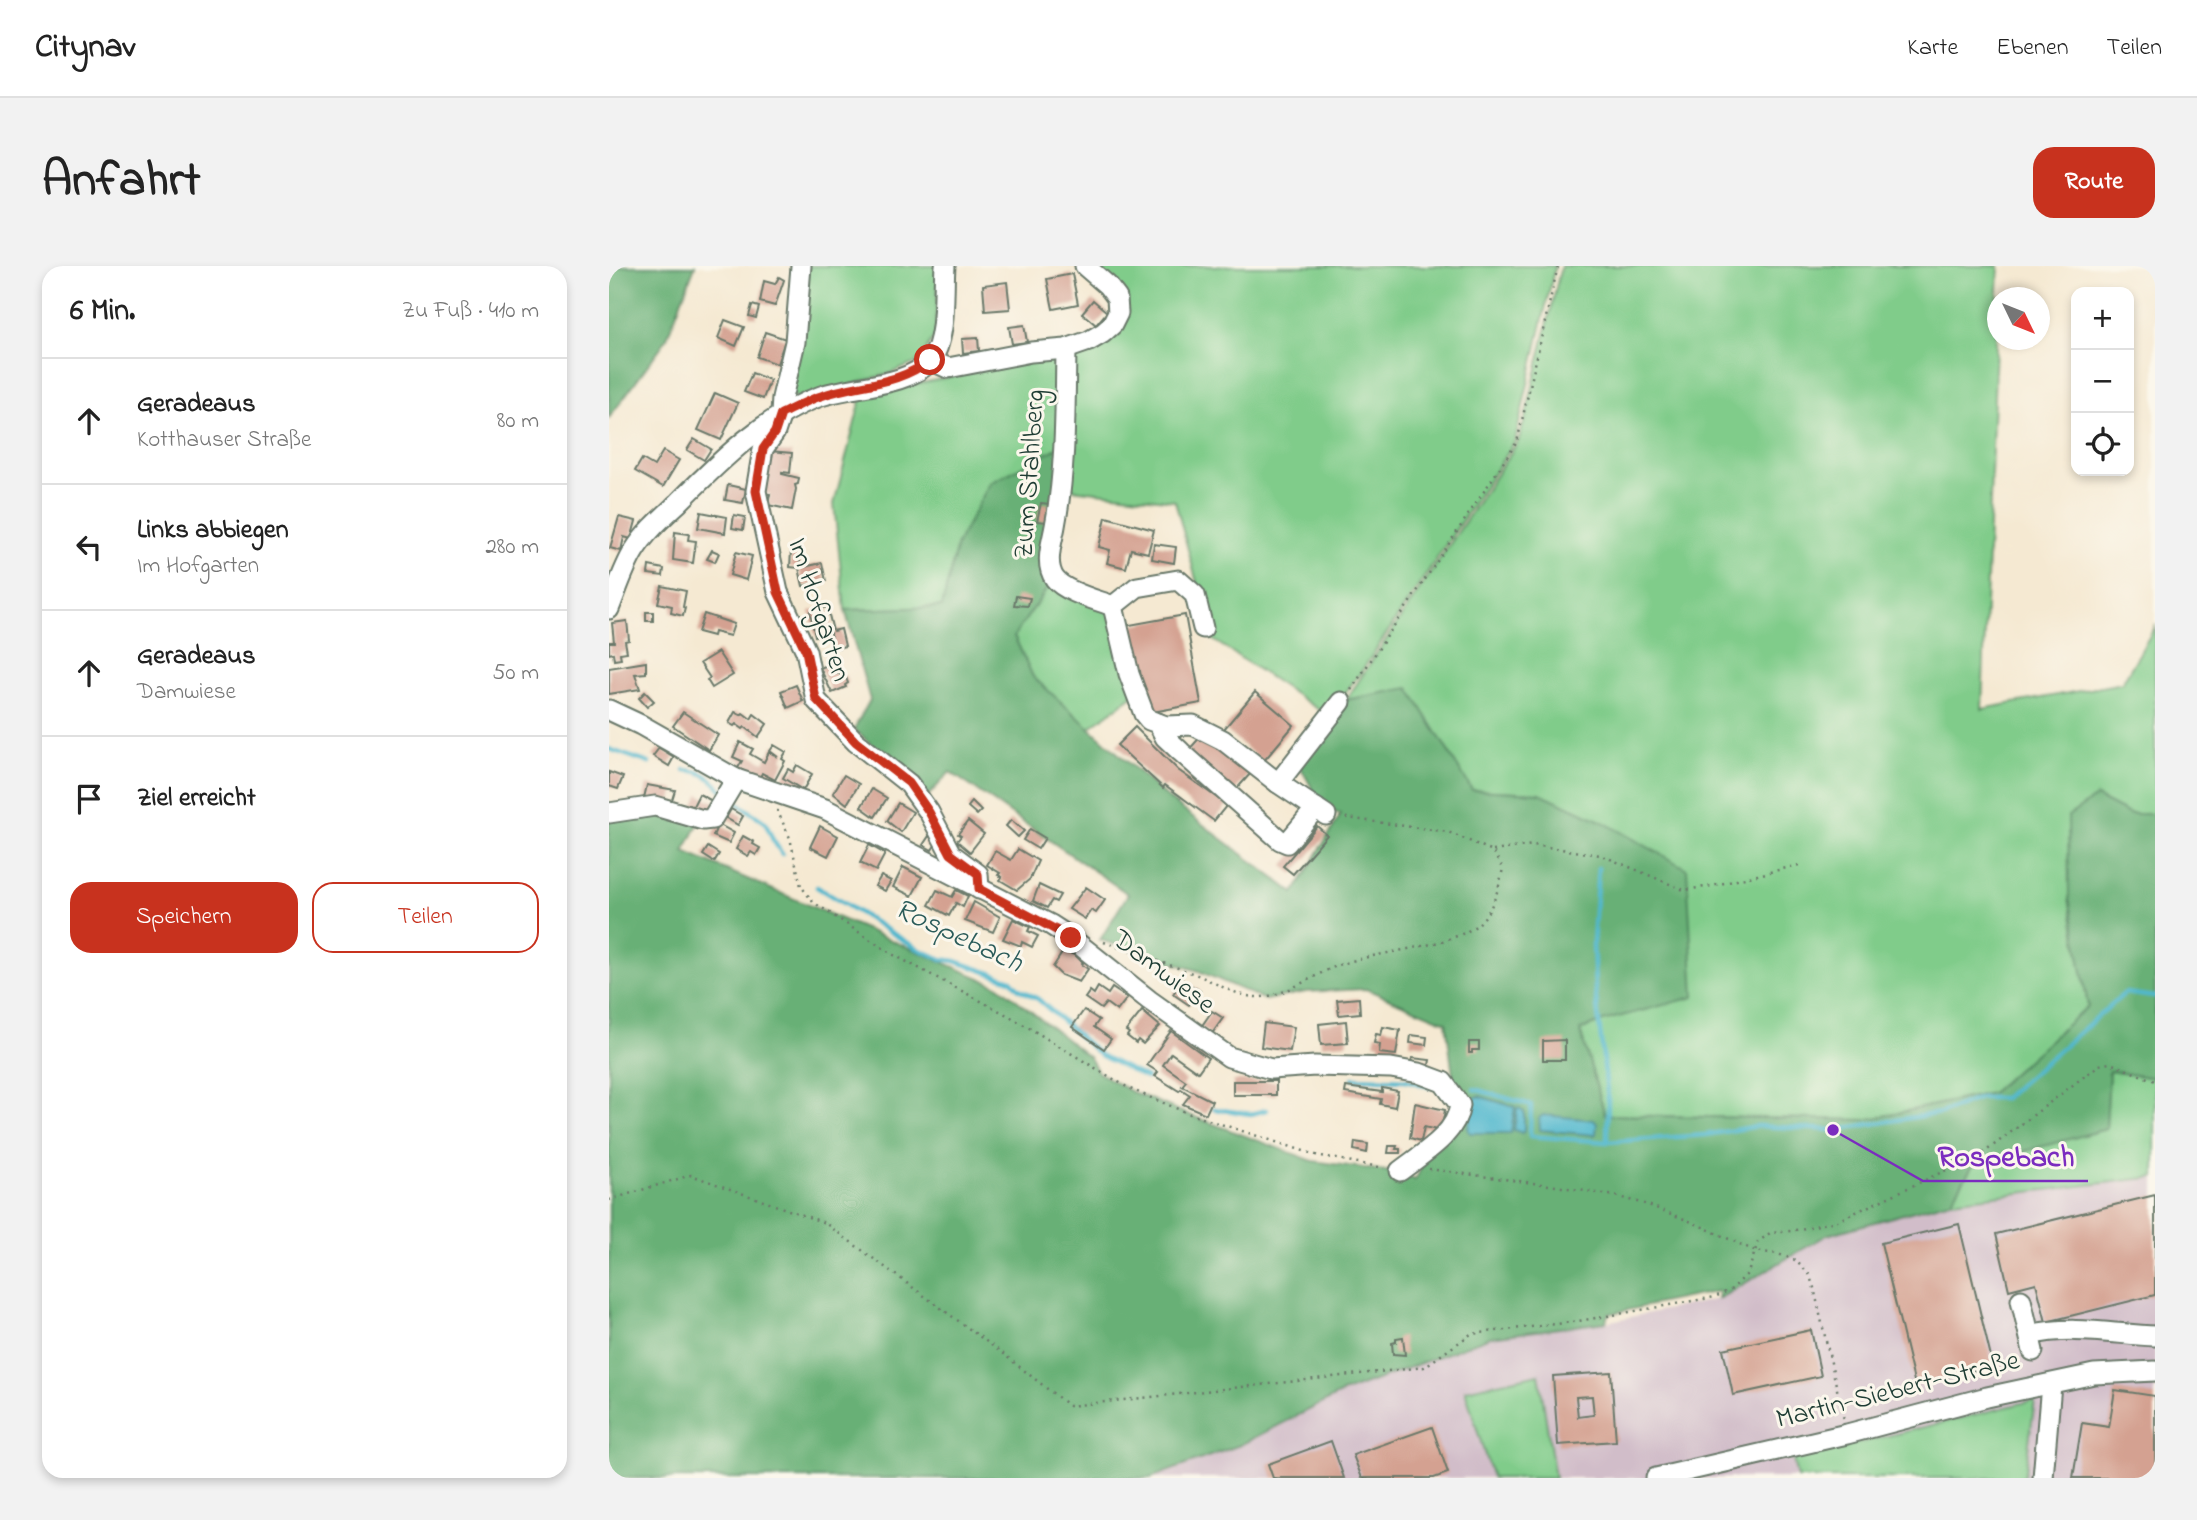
<!DOCTYPE html>
<html lang="de">
<head>
<meta charset="utf-8">
<style>
  body { margin:0; font-family:"Indie Flower",sans-serif; background:#f2f2f2; color:#222 }
  .controls { position:absolute; right:21px; top:21px; display:grid; overflow:hidden; border-radius:14px; box-shadow:0 4px 10px #0003 }
  .controls button { width:63px; height:63px; display:grid; place-items:center; padding:0; border:0; border-bottom:2px solid #e0e0e0; background:#fff; color:#222; font:35px sans-serif }
  .compass { position:absolute; left:1378px; top:21px; width:63px; height:63px; border-radius:50%; background:#fff; box-shadow:0 4px 10px #0003; rotate:133deg }
  .stop { position:absolute; width:21px; height:21px; margin:-16px; border:5px solid #c8321e; border-radius:50%; background:#fff }
  .stop.end { background:#c8321e; border-color:#fff; box-shadow:0 2px 7px #0008 }
  .list { margin:0; padding:0; list-style:none }
  h2 { display:flex; justify-content:space-between; align-items:center; height:91px; margin:0; padding:0 28px; font-size:30px }
  h2 small { font-size:23px; font-weight:400; color:#767676 }
  .list li { display:grid; grid-template-columns:46px 1fr auto; gap:21px; align-items:center; box-sizing:border-box; height:126px; padding:0 28px; border-top:2px solid #e0e0e0 }
  .list b { display:block; font-size:26px; white-space:nowrap }
  .list p { margin:0; font-size:23px; white-space:nowrap; color:#767676 }
  .list em { font-size:23px; font-style:normal; color:#767676 }
  .actions { display:flex; gap:14px; padding:21px 28px }
  .actions a { flex:1; padding:16px 0; border:2px solid #c8321e; border-radius:21px; text-align:center; font-size:24px; color:#c8321e }
  .actions .main { background:#c8321e; color:#fff }
  .icon { flex:none; width:38px; height:38px; fill:none; stroke:currentColor; stroke-width:2; stroke-linecap:round; stroke-linejoin:round }
  .map { position:relative; flex:none; width:1546px; height:1212px; overflow:hidden; border-radius:21px }
  header { display:flex; align-items:center; gap:42px; box-sizing:border-box; height:98px; padding:0 35px; background:#fff; border-bottom:2px solid #e0e0e0 }
  header strong { font-size:33px }
  nav { display:flex; gap:38px; margin-inline-start:auto; font-size:24px }
  .intro { display:flex; align-items:center; justify-content:space-between; box-sizing:border-box; height:168px; padding:0 42px }
  h1 { margin:0; font-size:49px }
  .button { padding:18px 32px; border-radius:21px; background:#c8321e; color:#fff; font-size:24px; font-weight:700 }
  main { display:flex; gap:42px; padding:0 42px }
  aside { flex:1; background:#fff; border-radius:21px; box-shadow:0 4px 10px #0003 }
  .map>svg:first-child { display:block }
  .industrial { fill:#d1bdc9 }
  .green { fill:#80cc8a; stroke:#50845f; stroke-width:2 }
  .forest { fill:#68b076; stroke:#447655; stroke-width:2 }
  .water { fill:#4fb7cd; stroke:#377a80; stroke-width:2 }
  .lines { fill:none; stroke-linecap:round; stroke-linejoin:round }
  .stream { stroke:#4fb7cd; stroke-width:4.5 }
  .building { fill:#d4a191; fill-rule:evenodd }
  .minor-casing { stroke:#6a796b; stroke-width:23 }
  .path { stroke:#6a796b; stroke-width:2.5; stroke-dasharray:2 5; stroke-linecap:butt }
  .minor { stroke:#fff; stroke-width:19 }
  .route { stroke:#c8321e; stroke-width:9 }
  .labels { text-anchor:middle; dominant-baseline:central; stroke-width:6; stroke-linejoin:round; paint-order:stroke }
  .street-label { font-size:28px; fill:#1f3d34; stroke:#fbf7ec }
  .water-label { font-size:30px; font-style:italic; fill:#2b5c5a; stroke:#fbf7ec }
  .leader { fill:none; stroke:#7b2cbf; stroke-width:2.5 }
  .callout-dot { fill:#7b2cbf; stroke:#fbf7ec; stroke-width:2.5 }
  .callout-label { font-size:30px; text-anchor:middle; font-weight:bold; fill:#7b2cbf; stroke:#fbf7ec; stroke-width:6; stroke-linejoin:round; paint-order:stroke }
</style>
</head>
<body>
<header>
<strong>Citynav</strong>
<nav><a>Karte</a><a>Ebenen</a><a>Teilen</a></nav>
</header>
<div class="intro"><h1>Anfahrt</h1><a class="button">Route</a></div>
<main>
<aside>
<h2>6 Min.<small>Zu Fuß · 410 m</small></h2>
<ul class="list">
<li><svg class="icon" aria-label="ahead" viewBox="0 0 24 24"><path d="M12 20V5M6 11l6-6 6 6"/></svg><div><b>Geradeaus</b><p>Kotthauser Straße</p></div><em>80 m</em></li>
<li><svg class="icon" aria-label="left" viewBox="0 0 24 24"><path d="M17 20v-9H6M10 6l-5 5 5 5"/></svg><div><b>Links abbiegen</b><p>Im Hofgarten</p></div><em>280 m</em></li>
<li><svg class="icon" aria-label="ahead" viewBox="0 0 24 24"><path d="M12 20V5M6 11l6-6 6 6"/></svg><div><b>Geradeaus</b><p>Damwiese</p></div><em>50 m</em></li>
<li><svg class="icon" aria-label="arrive" viewBox="0 0 24 24"><path d="M6 21V4h12l-3 4 3 4H6"/></svg><div><b>Ziel erreicht</b></div></li>
</ul>
<div class="actions"><a class="main">Speichern</a><a>Teilen</a></div>
</aside>
<div class="map">
<svg width="1546" height="1212" viewBox="0 0 1546 1212">
  <rect width="100%" height="100%" fill="#fbf7ec"/>
  <filter id="ink" filterUnits="userSpaceOnUse"><feTurbulence type="fractalNoise" baseFrequency=".0143" numOctaves="2"/><feDisplacementMap in="SourceGraphic" scale="14" xChannelSelector="R" yChannelSelector="G"/><feConvolveMatrix kernelMatrix="1 2 1 2 8 2 1 2 1" color-interpolation-filters="sRGB"/></filter>
  <filter id="wash" filterUnits="userSpaceOnUse"><feTurbulence type="fractalNoise" baseFrequency=".00686" numOctaves="4" result="noise"/><feDisplacementMap in="SourceGraphic" scale="28" xChannelSelector="R" yChannelSelector="G"/><feGaussianBlur stdDeviation="1.57" result="paint"/><feColorMatrix in="noise" values="0 0 0 0 0 0 0 0 0 0 0 0 0 0 0 0 0 1.4 0 .05"/><feComposite in="paint" operator="in"/></filter>
  <g filter="url(#wash)">
    <rect width="100%" height="100%" fill="#f5e9d2"/>
    <path class="industrial" d="M1546 911V1212H541L631 1179 733 1127 881 1071 997 1056 1109 1033 1218 969 1342 935Z"/>
    <g class="green">
      <path d="M198 0H330L326 69 316 86 307 97 279 108 192 133 182 129Z"/>
      <path d="M484 0H946L906 175 754 403 719 450 603 373 566 235 454 222 460 97C470 83 474 86 488 81 504 75 510 61 515 46Z"/>
      <path d="M952 0H1390L1373 443 1513 417 1546 361V548H1520L1487 531 1460 631 1479 740 1382 827 1256 854 996 849 971 764 994 755 931 527 863 524 800 422 737 434 909 176 916 153Z"/>
      <path d="M433 92 449 95 454 179 348 278 333 341 236 344 225 238 253 129Z"/>
      <path d="M444 314 503 342 526 428 480 462 424 411 405 370Z"/>
      <path d="M1500 805 1546 812V911L1342 935 1364 899 1497 863Z"/>
      <path d="M930 1108 946 1212H883L856 1124Z"/>
      <path d="M1426 1134 1415 1212H1188L1184 1193Z"/>
    </g>
    <g class="forest">
      <path d="M0 0H86L57 74 0 152Z"/>
      <path d="M454 179 444 314 405 370 424 411 560 533 685 627 732 548 716 545 689 497 737 434 800 422 863 524 931 527 992 555 1078 603 1085 731 994 755 971 764 996 849 1256 854 1382 827 1479 740 1460 631 1459 550 1487 531 1520 548H1546V812L1500 805 1497 863 1364 899 1342 935 1218 969 1109 1033 1110 1025 999 1048 997 1056 881 1071 733 1127 631 1179 541 1212H0V554L46 546 90 557 75 586 390 720 481 792 489 806 521 825 583 850 704 895 791 907 806 914 818 891 856 838 844 810 837 756 757 723 697 726 656 734 590 705 491 674 519 628 341 506 319 530 245 463 261 434 236 344 333 341 348 278 381 217Z"/>
    </g>
    <g class="water">
      <path d="M870 830 906 841 902 867H861L859 863 864 833Z"/>
      <path d="M910 842 915 845V865L913 867 905 864 908 843Z"/>
      <path d="M934 849 985 854 988 858 987 868 985 869 931 864 930 852Z"/>
    </g>
    <g class="lines">
      <g class="stream">
        <path d="M0 483 40 497"/>
        <path d="M76 504C94 505 101 511 113 524"/>
        <path d="M124 534 156 556 164 574 173 588"/>
        <path d="M989 602 984 677 986 722 999 833 998 876"/>
        <path d="M208 621 309 683 332 693 346 695 402 714 410 723 429 733 491 789 537 812"/>
        <path d="M744 812 797 814 821 821"/>
        <path d="M865 823 922 839 921 870 998 876 1096 869 1149 860 1224 864 1332 847 1371 832H1395L1516 727 1546 731"/>
        <path d="M605 843 642 848 657 844"/>
      </g>
    </g>
    <g id="blocks">
      <g class="building">
        <path d="M463 8 469 38 444 43 438 13Z"/>
        <path d="M170 11 175 14 166 40 151 36 155 15 166 18Z"/>
        <path d="M398 16 401 43 376 45 374 19Z"/>
        <path d="M484 34 498 46 487 59 473 47Z"/>
        <path d="M143 39 150 41 147 52 140 50Z"/>
        <path d="M116 54 135 61 127 80 109 72Z"/>
        <path d="M415 59 418 76 403 78 400 61Z"/>
        <path d="M156 66 180 74 178 78 175 77 168 98 148 91Z"/>
        <path d="M369 72 370 85 354 87 353 73Z"/>
        <path d="M143 107 161 114 154 133 135 126Z"/>
        <path d="M106 127 129 137 112 174 89 164Z"/>
        <path d="M85 173 102 183 95 194 78 184Z"/>
        <path d="M54 185 70 194 54 221 26 205 33 193 45 200Z"/>
        <path d="M160 185 183 187 181 207 173 206V208L190 212 189 218 186 219 187 223 183 244 159 239 161 228 155 227Z"/>
        <path d="M119 219 137 223 134 237 116 234Z"/>
        <path d="M432 237 441 238 437 256 428 255Z"/>
        <path d="M92 246 118 251 116 267 89 262Z"/>
        <path d="M125 249 136 251 134 264 123 262Z"/>
        <path d="M10 251 27 255 22 273 15 271 12 285 1 282Z"/>
        <path d="M497 251 545 264 539 287 522 283 517 302 498 297 501 284 490 281Z"/>
        <path d="M66 266 80 268 79 274 87 275 84 297 64 294Z"/>
        <path d="M545 278 567 281 565 297 543 293Z"/>
        <path d="M103 284 110 287 106 296 98 293Z"/>
        <path d="M182 285 192 286 190 302 181 301Z"/>
        <path d="M127 286 143 290 137 314 121 309Z"/>
        <path d="M213 297 217 315 194 320 190 302Z"/>
        <path d="M40 300 55 303 54 310 39 308Z"/>
        <path d="M53 320 77 325 74 341 76 342 74 350 62 347 63 340 49 337Z"/>
        <path d="M407 330 421 332 419 340 405 339Z"/>
        <path d="M218 341 224 365 232 363 236 380 224 383 221 367 206 370 201 345Z"/>
        <rect x="37" y="346" width="7" height="9"/>
        <path d="M95 348 125 358 121 370 105 366 104 370 89 366Z"/>
        <path d="M576 349 592 437 538 447 531 405 523 407 515 360Z"/>
        <path d="M18 355 20 374 16 375 18 386 11 387 12 393 5 394 4 387 0 388V376H5L3 357Z"/>
        <path d="M109 386 124 409 103 422 98 414 101 412 91 397Z"/>
        <path d="M37 396V407L26 408 31 423 0 428V402Z"/>
        <path d="M221 398 225 406 223 409 230 406 232 410 236 409 239 417 236 419 237 421 223 427 211 402Z"/>
        <path d="M187 419 194 435 179 442 172 425Z"/>
        <path d="M36 426 45 435 38 441 30 432Z"/>
        <path d="M646 426 685 459 654 496 615 463Z"/>
        <path d="M74 446 109 469 100 484 64 460Z"/>
        <path d="M126 446 132 449 134 447 142 453 145 448 158 458 149 471 136 461 134 463 127 458 125 460 120 457Z"/>
        <path d="M526 461 569 504 618 539 605 555 556 519 554 522 508 479Z"/>
        <path d="M594 468 641 508 624 527 578 486Z"/>
        <path d="M131 476 144 483 141 488 155 496 160 486 169 491 161 485 165 479 177 486 173 493 176 495 166 514 153 507 150 513 129 502 133 495 124 491Z"/>
        <path d="M50 482 65 491 60 500 44 490Z"/>
        <path d="M188 499 203 508 194 524 174 512 179 503 184 506Z"/>
        <path d="M0 506 14 511 9 523 0 520Z"/>
        <path d="M235 509 250 518 238 538 224 527Z"/>
        <path d="M38 519 66 524 62 537 35 532Z"/>
        <path d="M263 523 278 532 266 551 252 541Z"/>
        <path d="M90 528 107 537 99 551 83 542Z"/>
        <path d="M363 536 372 545 368 549 359 541Z"/>
        <path d="M289 537 304 546 292 566 278 555Z"/>
        <path d="M122 543 134 550 129 559 117 552Z"/>
        <path d="M402 554 415 565 409 571 397 560Z"/>
        <path d="M359 555 375 568 361 586 348 575 352 570 349 568Z"/>
        <path d="M109 558 125 567 120 577 104 570Z"/>
        <path d="M211 560 229 570 219 590 201 581Z"/>
        <path d="M708 560 718 569 684 608 674 600Z"/>
        <path d="M421 563 436 572 429 583 414 574Z"/>
        <path d="M134 570 145 576 144 578 151 582 147 589 142 586 139 590 127 583Z"/>
        <path d="M320 570 328 576 323 584 314 579Z"/>
        <path d="M260 579 276 588 267 605 251 597Z"/>
        <path d="M99 581 110 588 105 596 94 589Z"/>
        <path d="M409 583 429 595 421 613 408 624 391 614 393 611 389 609 391 607 378 599 386 585 402 594Z"/>
        <path d="M294 601 313 611 303 630 284 621Z"/>
        <path d="M272 610 282 615 276 625 266 620Z"/>
        <path d="M430 619 451 629 447 636 443 634 438 642 424 635Z"/>
        <path d="M477 621 496 634 487 647 482 644 476 653 460 643Z"/>
        <path d="M328 624 343 631 347 624 359 630 354 641 347 637 340 650 320 639Z"/>
        <path d="M365 636 391 651 384 666 356 655Z"/>
        <path d="M404 653 421 661 419 665 429 670 423 681 413 676 412 680 394 673Z"/>
        <path d="M455 684 467 690 474 697 473 699 479 703 470 716 452 709 444 701Z"/>
        <path d="M574 714 591 725 580 739 564 728Z"/>
        <path d="M489 721 499 728 503 722 518 732 508 745 497 737 492 743 476 732 481 725 485 728Z"/>
        <path d="M750 732 751 747 730 749 728 734Z"/>
        <path d="M475 744 490 754 485 761 502 773 495 783 463 761Z"/>
        <path d="M533 745 551 760 534 778 529 774 527 777 518 770 520 767 517 765Z"/>
        <path d="M603 745 614 752 602 769 592 761Z"/>
        <path d="M737 755 739 777 712 779 710 758Z"/>
        <path d="M655 757 685 761 681 785 652 781Z"/>
        <path d="M774 761 791 764 787 789 770 787 771 778 765 777 767 768 772 769Z"/>
        <path d="M562 765 599 792 589 806 562 787 554 799 577 815 573 820 603 835 597 848 574 838 581 829 572 823 570 825 546 810 549 806 538 799Z"/>
        <path d="M802 769 818 771 817 779 801 777Z"/>
        <path d="M956 774V794H934V775Z"/>
        <path d="M860 776H870V784H863V787H860Z"/>
        <path d="M803 792 821 794 819 804 801 802Z"/>
        <rect x="624" y="815" width="43" height="14"/>
        <path d="M737 821 773 826V822L789 825 786 841 771 838 772 833 736 827Z"/>
        <path d="M806 837 836 844 832 865 815 861 812 875 801 872Z"/>
        <path d="M746 876 759 878 758 887 745 884Z"/>
        <path d="M780 880H788L787 883H791V887H779Z"/>
        <path d="M1546 929V1029L1437 1056 1427 1017 1400 1024 1387 968Z"/>
        <path d="M1350 958 1384 1100 1306 1119 1272 977Z"/>
        <path d="M1202 1064 1212 1110 1124 1129 1114 1083Z"/>
        <path d="M794 1071 796 1089 784 1088 783 1077 787 1076V1072Z"/>
        <path d="M1002 1106 1007 1175 949 1179 944 1110ZM983 1130 985 1149 969 1151 967 1131Z"/>
        <path d="M1506 1124 1546 1130V1212H1464L1473 1157 1500 1161Z"/>
        <path d="M823 1161 839 1207 825 1212H753L744 1189Z"/>
        <path d="M722 1175 735 1212H664L659 1198Z"/>
      </g>
    </g>
  </g>
  <g filter="url(#ink)">
    <use href="#blocks" fill-opacity="0" stroke="#6a796b" stroke-width="2"/>
    <g class="lines">
      <defs>
        <g id="minor">
          <path d="M192 0 186 76 173 132 172 148 166 166 154 183 147 225 169 326 197 385 207 434 247 476 300 518 320 546 342 588 369 608 370 623"/>
          <path d="M457 83C456 142 457 202 446 260 443 277 435 298 446 313 456 326 488 334 504 340"/>
          <path d="M321 94 339 102 422 86 457 83 480 75 494 67 503 59 509 47 508 32 498 19 476 0"/>
          <path d="M0 343C8 324 14 303 25 285 36 267 53 252 68 238 110 196 155 150 212 130 244 119 299 121 322 94 338 73 334 26 336 0"/>
          <path d="M594 362 586 329 569 314 528 321 504 340 520 408 535 448 540 454 557 460 584 459 614 474 669 517 717 549"/>
          <path d="M0 444 32 459 127 513 216 543 442 659 462 672 540 734 620 791 662 803 706 800 782 802 810 807 834 816 851 839C847 869 814 887 791 905"/>
          <path d="M549 457 556 471 572 486 671 574 678 577 707 542"/>
          <path d="M669 517 732 436"/>
          <path d="M0 547 46 540 94 554 103 553 127 513"/>
          <path d="M1412 1034 1424 1085"/>
          <path d="M1421 1069C1461 1059 1505 1068 1546 1070"/>
          <path d="M1047 1212 1238 1168 1378 1131 1485 1108 1546 1105"/>
          <path d="M1434 1212 1442 1118"/>
        </g>
      </defs>
      <use href="#minor" class="minor-casing"/>
      <g class="path">
        <path d="M742 424 908 176 949 0"/>
        <path d="M168 544 181 572 192 620 204 636 283 688 402 751 521 823 581 848 707 889 775 902"/>
        <path d="M884 585 924 579 992 589 1075 624 1103 620 1190 599"/>
        <path d="M495 676C527 688 559 698 591 710 609 718 630 732 651 731 677 730 706 708 730 699 768 685 839 682 868 659 884 645 890 622 894 602L884 585 839 566 731 551"/>
        <path d="M820 903 947 920 1006 930 1039 939 1083 956 1146 985 1169 988 1186 994 1200 1008 1205 1022 1235 1154"/>
        <path d="M0 934 82 909 216 957 393 1087 460 1140 815 1101 862 1068 964 1056 1106 1031 1123 1023 1139 1007 1149 976 1161 967 1182 965 1228 955 1376 886 1490 799 1501 797 1546 815"/>
      </g>
      <use href="#minor" class="minor"/>
    </g>
  </g>
  <g class="lines" filter="url(#ink)">
    <path class="route" d="M321 94C286 121 252 116 212 130 199 134 185 142 172 148L166 166 154 183 147 225 169 326 197 385 207 433 247 476 300 517 320 546 342 588 369 608 370 623 462 672"/>
  </g>
  <g class="labels">
    <g class="street-label">
      <text transform="translate(422 208) rotate(-86)">Zum Stahlberg</text>
      <text transform="translate(209 344) rotate(72)">Im Hofgarten</text>
      <text transform="translate(554 707) rotate(37)">Damwiese</text>
      <text transform="translate(1289 1125) rotate(-14)">Martin-Siebert-Straße</text>
    </g>
    <g class="water-label">
      <text transform="translate(349 671) rotate(25)">Rospebach</text>
    </g>
  </g>
  <path class="leader" d="M1224 864L1314 915H1479"/>
  <circle class="callout-dot" cx="1224" cy="864" r="7"/>
  <g class="callout-label">
    <text x="1397" y="900">Rospebach</text>
  </g>
</svg>
<div class="controls">
<button>+</button>
<button>−</button>
<button><svg class="icon" aria-label="locate" viewBox="0 0 24 24"><circle cx="12" cy="12" r="6"/><path d="M12 2v4M12 18v4M2 12h4M18 12h4"/></svg></button>
</div>
<svg class="compass" viewBox="-18 -18 36 36"><path d="M0-13l5 13h-10z" fill="#e53935"/><path d="M0 13l5-13h-10z" fill="#767676"/></svg>
<div class="stop" style="left:321px;top:94px"></div>
<div class="stop end" style="left:462px;top:672px"></div>
</div>
</main>
</body>
</html>
